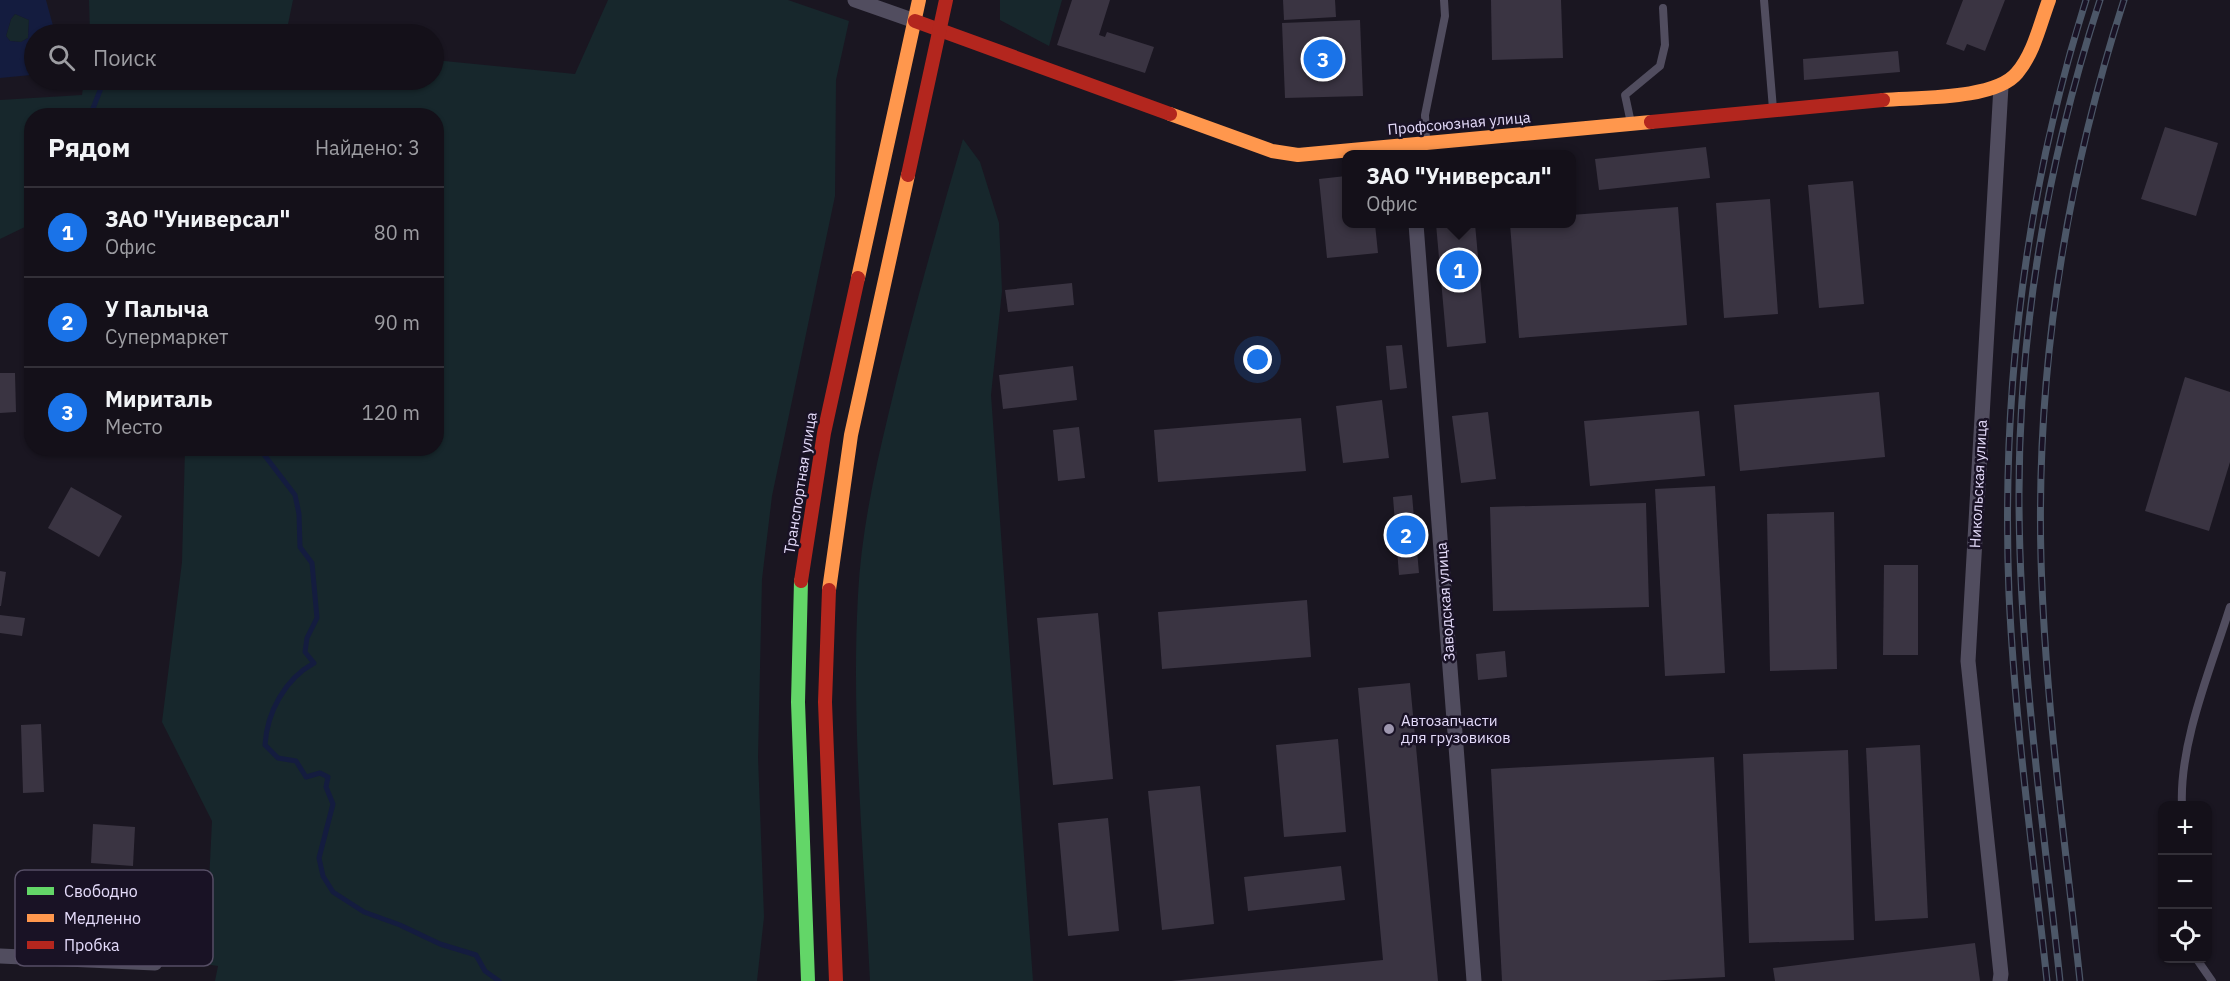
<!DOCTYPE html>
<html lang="ru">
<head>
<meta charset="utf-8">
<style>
  body { margin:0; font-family:"IBM Plex Sans",sans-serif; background:#1d1922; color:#f1f3f6 }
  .controls { position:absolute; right:18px; bottom:18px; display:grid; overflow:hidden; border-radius:12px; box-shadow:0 2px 4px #0004 }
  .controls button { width:54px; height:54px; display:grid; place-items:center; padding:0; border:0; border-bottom:2px solid #333038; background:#141019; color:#f1f3f6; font:30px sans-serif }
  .you { position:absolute; left:1258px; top:360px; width:21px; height:21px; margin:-15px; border:4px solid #fff; border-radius:50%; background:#1a73e8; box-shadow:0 0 0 9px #1a73e833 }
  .badge { display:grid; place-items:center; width:39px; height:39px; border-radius:50%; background:#1a73e8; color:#fff; font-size:20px; font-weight:700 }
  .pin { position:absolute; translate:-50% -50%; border:3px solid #fff; box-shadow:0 2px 6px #0006 }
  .popup { position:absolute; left:1342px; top:150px; width:234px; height:78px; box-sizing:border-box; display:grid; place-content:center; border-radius:12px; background:#141019; filter:drop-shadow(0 2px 4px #0005); font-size:20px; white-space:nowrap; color:#9d9da2 }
  .popup b { font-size:22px; color:#f1f3f6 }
  .popup::after { content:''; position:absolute; left:50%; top:100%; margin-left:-12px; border:12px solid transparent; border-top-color:#141019 }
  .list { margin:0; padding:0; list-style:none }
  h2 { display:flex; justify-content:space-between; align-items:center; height:78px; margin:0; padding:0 24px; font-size:26px }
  h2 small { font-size:20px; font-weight:400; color:#9d9da2 }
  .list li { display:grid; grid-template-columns:39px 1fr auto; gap:18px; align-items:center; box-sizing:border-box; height:90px; padding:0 24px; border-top:2px solid #333038 }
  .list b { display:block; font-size:22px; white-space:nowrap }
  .list p { margin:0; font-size:20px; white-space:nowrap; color:#9d9da2 }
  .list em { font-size:20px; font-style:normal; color:#9d9da2 }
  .icon { flex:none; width:33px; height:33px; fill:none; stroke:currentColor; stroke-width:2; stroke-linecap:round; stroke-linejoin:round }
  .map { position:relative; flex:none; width:2230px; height:981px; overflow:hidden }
  .search { position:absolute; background:#141019; box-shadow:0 2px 4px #0004; left:24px; top:24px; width:420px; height:66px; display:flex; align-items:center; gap:15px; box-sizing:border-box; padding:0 21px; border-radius:33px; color:#9d9da2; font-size:22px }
  .panel { position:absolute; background:#141019; box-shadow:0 2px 4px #0004; left:24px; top:108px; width:420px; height:348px; border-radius:24px }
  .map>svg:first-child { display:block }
  .green { fill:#17272c }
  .water { fill:#141c3f; fill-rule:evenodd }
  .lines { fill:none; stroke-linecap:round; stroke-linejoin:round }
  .stream { stroke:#141c3f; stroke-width:5 }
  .building { fill:#3a3442 }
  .lane { stroke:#514d5f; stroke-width:8 }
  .street { stroke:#514d5f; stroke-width:15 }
  .fast { stroke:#63d668; stroke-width:14 }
  .slow { stroke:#ff974d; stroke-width:14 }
  .jam { stroke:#b3261e; stroke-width:14 }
  .rail-casing { stroke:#4c5768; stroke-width:7 }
  .rail { stroke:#191225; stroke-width:4.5; stroke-dasharray:14; stroke-linecap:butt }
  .poi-dot { fill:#9d96ae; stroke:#191225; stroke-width:2 }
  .labels { text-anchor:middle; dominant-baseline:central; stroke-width:5; stroke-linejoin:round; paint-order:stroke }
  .street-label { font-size:15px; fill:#e4dbfa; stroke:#191225 }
  .poi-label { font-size:15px; fill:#e4dbfa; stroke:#191225; text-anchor:start }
  .key { fill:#191225; stroke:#564e65; stroke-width:1.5 }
  .key-label { font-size:16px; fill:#e4dbfa }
</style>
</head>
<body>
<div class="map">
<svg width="2230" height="981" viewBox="0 0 2230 981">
  <rect width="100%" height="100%" fill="#1a1621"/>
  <g class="green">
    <path d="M89 0H293L286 34H90Z"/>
    <path d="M608 0H788L849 21 836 80 835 196 772 496 762 579 758 757 764 917 757 981H215L218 966 205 964 212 821 162 722 182 562 185 449 436 448V116H32L31 224 0 239V100L82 95 84 80H434V60L575 74Z"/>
    <path d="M1000 0H1062L1049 46 1000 20Z"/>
    <path d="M15 14 29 20 28 38 21 42 10 41 6 36 11 19Z"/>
    <path d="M963 139 980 162 999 223 1002 291 991 395 1033 981H870C864 853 851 723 858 595 861 535 874 474 888 416 910 323 936 231 963 139Z"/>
  </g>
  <path class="water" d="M0 0H46L55 33 34 34V71L31 75 0 78ZM15 14 29 20 28 38 21 42 10 41 6 36 11 19Z"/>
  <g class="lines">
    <g class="stream">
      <path d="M90 116 101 88"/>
      <path d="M259 448 295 495 299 514 300 547 312 563 317 618 307 638 305 652 314 663C285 679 267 712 265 745L278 758 296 761 306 777 320 773 328 777 326 787 333 804 319 858 323 876 333 892 364 912 400 925 440 944 476 955 485 971 499 981"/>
    </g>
  </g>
  <g class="building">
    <path d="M1072 0H1110L1099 35 1105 37 1107 32 1154 47 1145 73 1057 45Z"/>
    <path d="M1283 0H1335L1336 17 1284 20Z"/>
    <path d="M1491 0H1561L1563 58 1492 60Z"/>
    <path d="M1963 0H2005L1985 51 1967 44 1964 51 1946 44Z"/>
    <path d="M1360 20 1363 96 1285 98 1282 23Z"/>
    <path d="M1898 51 1900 72 1804 80 1803 59Z"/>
    <path d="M2165 127 2218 143 2196 216 2141 199Z"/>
    <path d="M1706 147 1710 178 1599 190 1595 159Z"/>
    <path d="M1346 176V224H1375L1378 253 1327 258 1319 179Z"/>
    <path d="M1853 181 1864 304 1819 308 1808 185Z"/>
    <path d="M1770 199 1778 314 1724 318 1716 203Z"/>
    <path d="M1678 207 1687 325 1519 338 1510 224H1571V215Z"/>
    <path d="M1436 224H1475L1486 343 1447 347Z"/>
    <path d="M1072 283 1074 305 1008 312 1005 290Z"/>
    <path d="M1402 345 1407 388 1390 390 1386 346Z"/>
    <path d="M1073 366 1077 400 1003 409 999 375Z"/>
    <path d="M0 373H15L16 412 0 413Z"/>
    <path d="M2185 377 2230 392V462L2209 531 2145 511Z"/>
    <path d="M1879 392 1885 457 1740 471 1734 405Z"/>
    <path d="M1382 400 1389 458 1343 463 1336 406Z"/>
    <path d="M1699 411 1705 476 1590 486 1584 421Z"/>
    <path d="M1488 412 1496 479 1461 483 1452 416Z"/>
    <path d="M1301 418 1306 471 1158 482 1154 430Z"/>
    <path d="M1079 427 1085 478 1058 481 1053 430Z"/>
    <path d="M1715 486 1725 673 1665 676 1655 489Z"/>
    <path d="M71 487 122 516 99 557 48 528Z"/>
    <path d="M1412 495 1419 573 1399 575 1393 497Z"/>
    <path d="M1646 503 1649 607 1493 611 1490 507Z"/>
    <path d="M1834 512 1837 669 1770 671 1767 514Z"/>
    <path d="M1884 565H1918V655H1883Z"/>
    <path d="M0 571 6 572 1 606H0Z"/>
    <path d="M1307 600 1311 657 1162 669 1158 612Z"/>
    <path d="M1098 613 1113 779 1053 785 1037 618Z"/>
    <path d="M0 615 25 618 22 636 0 633Z"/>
    <path d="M1505 651 1507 677 1478 680 1476 654Z"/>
    <path d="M1410 683 1438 981H1171L1383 960 1358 688Z"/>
    <path d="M41 724 44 792 23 793 21 725Z"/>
    <path d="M1338 739 1346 832 1284 837 1276 745Z"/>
    <path d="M1920 745 1928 918 1875 921 1866 748Z"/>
    <path d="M1848 750 1854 940 1749 943 1743 754Z"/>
    <path d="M1714 757 1725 977 1646 981H1502L1491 769Z"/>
    <path d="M1200 786 1214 924 1162 930 1148 791Z"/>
    <path d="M1108 818 1119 931 1068 936 1058 823Z"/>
    <path d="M93 824 135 827 133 866 91 863Z"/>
    <path d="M1341 866 1345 900 1248 911 1244 877Z"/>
    <path d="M1975 943 1980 981H1775L1773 968Z"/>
  </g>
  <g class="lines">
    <g class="lane">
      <path d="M1764 0 1773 109"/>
      <path d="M1631 123 1625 95 1660 66 1665 45 1663 8"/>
      <path d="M1426 141 1425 115 1445 16 1444 0"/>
      <path d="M2182 806C2179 743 2211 668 2230 607"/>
      <path d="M2196 958 2212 981"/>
    </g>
    <g class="street">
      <path d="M855 0 915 21"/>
      <path d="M1416 224 1474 981"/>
      <path d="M0 956 155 963"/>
      <path d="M2000 981 2001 974 1968 661 2001 86"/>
    </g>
    <path class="fast" d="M801 581 798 702 808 981"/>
    <g class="slow">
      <path d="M1883 100C1917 97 1995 100 2017 73 2034 53 2040 24 2049 0"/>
      <path d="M1170 114 1272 151 1298 155 1651 122"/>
      <path d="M858 278 919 0"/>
      <path d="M829 590 851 435 908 175"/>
    </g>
    <g class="jam">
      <path d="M915 21 1170 114"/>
      <path d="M1651 122 1883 100"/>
      <path d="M908 175 946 0"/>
      <path d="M801 581 824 433 858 278"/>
      <path d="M829 590 825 702 836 981"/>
    </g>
    <defs>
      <g id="rail">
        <path d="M2047 981C2033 852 2015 724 2009 594 2001 392 2025 193 2086 0"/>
        <path d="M2060 981C2043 820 2019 657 2019 495 2019 327 2048 159 2100 0"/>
        <path d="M2080 981C2065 841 2045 700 2041 559 2036 370 2066 180 2124 0"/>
      </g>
    </defs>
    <use href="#rail" class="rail-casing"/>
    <use href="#rail" class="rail"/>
  </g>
  <circle class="poi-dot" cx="1389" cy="729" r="6"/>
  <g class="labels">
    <g class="street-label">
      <text transform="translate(1459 123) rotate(-5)">Профсоюзная улица</text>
      <text transform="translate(800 483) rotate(-81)">Транспортная улица</text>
      <text transform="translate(1978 484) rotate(-87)">Никольская улица</text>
      <text transform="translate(1445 602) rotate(-94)">Заводская улица</text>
    </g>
    <g class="poi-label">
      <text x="1401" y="720">Автозапчасти<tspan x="1401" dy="17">для грузовиков</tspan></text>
    </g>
  </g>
  <rect x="15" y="870" width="198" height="96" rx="9" class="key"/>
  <rect x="27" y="887" width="27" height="8" fill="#63d668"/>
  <rect x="27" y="914" width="27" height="8" fill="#ff974d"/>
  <rect x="27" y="941" width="27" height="8" fill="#b3261e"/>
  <g class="key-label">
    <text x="64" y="897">Свободно</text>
    <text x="64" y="924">Медленно</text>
    <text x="64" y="951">Пробка</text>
  </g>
</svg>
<div class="controls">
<button>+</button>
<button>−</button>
<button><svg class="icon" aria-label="locate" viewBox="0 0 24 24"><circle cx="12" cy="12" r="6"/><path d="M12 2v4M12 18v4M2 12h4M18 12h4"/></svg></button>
</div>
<div class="you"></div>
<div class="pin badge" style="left:1459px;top:270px">1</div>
<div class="popup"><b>ЗАО &quot;Универсал&quot;</b>Офис</div>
<div class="pin badge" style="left:1406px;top:535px">2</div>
<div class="pin badge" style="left:1323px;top:59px">3</div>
<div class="search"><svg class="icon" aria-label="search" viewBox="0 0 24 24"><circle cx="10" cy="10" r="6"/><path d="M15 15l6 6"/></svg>Поиск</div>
<section class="panel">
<h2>Рядом<small>Найдено: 3</small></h2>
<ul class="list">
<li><span class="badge">1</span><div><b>ЗАО &quot;Универсал&quot;</b><p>Офис</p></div><em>80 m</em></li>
<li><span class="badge">2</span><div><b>У Палыча</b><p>Супермаркет</p></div><em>90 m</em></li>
<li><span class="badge">3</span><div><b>Мириталь</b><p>Место</p></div><em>120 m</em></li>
</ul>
</section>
</div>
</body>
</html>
